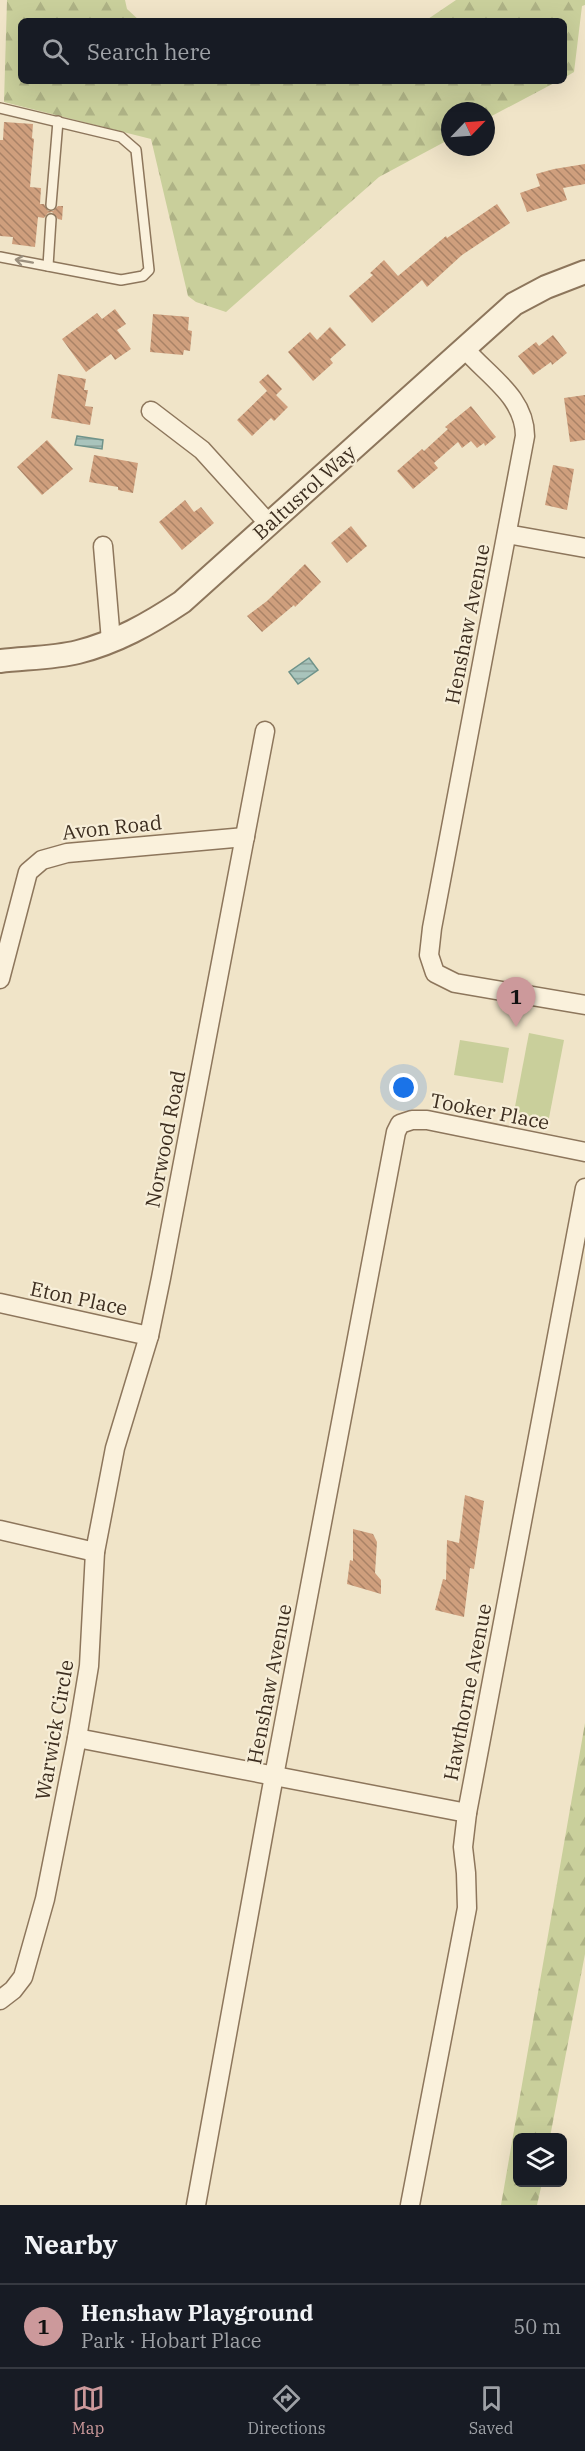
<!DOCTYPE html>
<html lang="en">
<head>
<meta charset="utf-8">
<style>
  body { margin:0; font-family:"IBM Plex Serif",serif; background:#20242c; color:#f1f3f6 }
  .controls { position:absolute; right:18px; bottom:18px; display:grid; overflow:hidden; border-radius:9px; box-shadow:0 6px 24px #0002 }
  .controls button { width:54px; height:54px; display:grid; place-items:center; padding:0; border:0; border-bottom:2px solid #363941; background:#171b24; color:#f1f3f6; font:30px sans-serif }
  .compass { position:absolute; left:441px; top:102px; width:54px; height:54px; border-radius:50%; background:#171b24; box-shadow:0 6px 24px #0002; rotate:65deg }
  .you { position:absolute; left:404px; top:1088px; width:21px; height:21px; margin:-15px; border:4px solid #fff; border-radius:50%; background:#1a73e8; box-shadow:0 0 0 9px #1a73e833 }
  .badge { display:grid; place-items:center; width:39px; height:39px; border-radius:50%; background:#cc999b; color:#111; font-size:20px; font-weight:700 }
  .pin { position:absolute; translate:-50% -50px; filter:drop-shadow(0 2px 3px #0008) }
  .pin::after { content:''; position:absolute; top:32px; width:21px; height:18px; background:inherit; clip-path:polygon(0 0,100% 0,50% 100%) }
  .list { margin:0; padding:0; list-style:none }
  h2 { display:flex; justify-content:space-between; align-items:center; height:78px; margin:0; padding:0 24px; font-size:26px }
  h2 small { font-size:20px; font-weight:400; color:#9ea1a6 }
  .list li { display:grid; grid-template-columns:39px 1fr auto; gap:18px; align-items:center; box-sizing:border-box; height:84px; padding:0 24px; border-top:2px solid #363941 }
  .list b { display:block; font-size:22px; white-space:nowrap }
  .list p { margin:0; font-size:20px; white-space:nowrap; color:#9ea1a6 }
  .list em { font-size:20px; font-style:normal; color:#9ea1a6 }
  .icon { flex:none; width:33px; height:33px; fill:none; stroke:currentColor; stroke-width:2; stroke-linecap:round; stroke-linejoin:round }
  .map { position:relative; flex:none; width:585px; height:2205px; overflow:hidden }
  .search { position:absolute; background:#171b24; box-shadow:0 6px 24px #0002; left:18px; right:18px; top:18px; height:66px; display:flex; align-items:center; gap:15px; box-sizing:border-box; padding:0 21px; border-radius:9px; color:#9ea1a6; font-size:22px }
  .sheet { height:162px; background:#171b24 }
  nav { display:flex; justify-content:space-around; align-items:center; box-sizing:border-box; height:84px; border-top:2px solid #363941; background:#171b24; font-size:16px; color:#9ea1a6 }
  nav a { display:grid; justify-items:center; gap:3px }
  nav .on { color:#cc999b }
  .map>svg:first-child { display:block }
  .grass { fill:#c9cf9b }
  .forest { fill:url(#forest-firs) }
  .water { fill:url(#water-rules); stroke:#6f938a; stroke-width:1.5 }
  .building { fill:url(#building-back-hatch) }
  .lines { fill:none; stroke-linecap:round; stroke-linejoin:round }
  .service-casing { stroke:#8d765c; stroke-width:12 }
  .minor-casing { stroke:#8d765c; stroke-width:21 }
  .tertiary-casing { stroke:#8d765c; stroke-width:26 }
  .service { stroke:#faf1dc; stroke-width:9 }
  .minor { stroke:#faf1dc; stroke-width:18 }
  .tertiary { stroke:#faf1dc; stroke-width:22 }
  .oneway { stroke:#9c907e }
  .labels { text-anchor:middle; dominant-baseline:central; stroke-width:4.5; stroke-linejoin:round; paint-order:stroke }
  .street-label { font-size:20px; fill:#3d2e20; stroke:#f7eed8 }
</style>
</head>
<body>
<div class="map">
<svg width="585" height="2205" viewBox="0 0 585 2205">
  <defs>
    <pattern id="forest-firs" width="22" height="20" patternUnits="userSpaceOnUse" patternTransform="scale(1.5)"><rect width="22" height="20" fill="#c9cf9b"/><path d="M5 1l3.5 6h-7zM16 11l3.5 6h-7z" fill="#aeb285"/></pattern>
    <pattern id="water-rules" width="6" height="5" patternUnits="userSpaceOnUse" patternTransform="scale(1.5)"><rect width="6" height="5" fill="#a9c4bc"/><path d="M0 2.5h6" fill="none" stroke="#8ba098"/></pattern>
    <pattern id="building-back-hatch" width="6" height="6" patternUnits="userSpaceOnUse" patternTransform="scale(1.5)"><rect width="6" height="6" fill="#cf9f7d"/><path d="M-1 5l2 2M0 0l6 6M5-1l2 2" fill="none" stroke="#a98266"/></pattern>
  </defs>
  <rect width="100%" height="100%" fill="#f0e4c8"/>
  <g class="grass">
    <path d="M529 1033 564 1040 548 1123 513 1117Z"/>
    <path d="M460 1040 509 1048 503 1083 454 1075Z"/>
  </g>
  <g class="forest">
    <path d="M7 0H125L127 9 140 21H21V81H558L486 119V111H450V139L379 177 226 312 196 302 188 296 151 139 4 102Z"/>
    <path d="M456 0H585V5L582 6 574 72 564 78V21H425Z"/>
    <path d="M585 1723V1954L550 2137 518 2138V2182L542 2183 537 2205H501Z"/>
  </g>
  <g class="water">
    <path d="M77 436 103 440 102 449 75 445Z"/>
    <path d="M309 658 318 670 298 684 289 672Z"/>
  </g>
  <g class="building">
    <path d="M4 122 33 124 32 138 34 139 30 187 41 188 40 204H44L48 211H53L58 206H63L62 220 58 219 52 212 48 213 44 218 38 217 35 247 12 244 13 237 0 236V140H3Z"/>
    <path d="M585 164V184L563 188 567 200 527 212 520 193 540 186 536 174 554 169Z"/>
    <path d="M497 204 510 223 462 255 427 287 422 280 372 323 349 296 373 275 370 273 384 260 398 276 446 236 447 238Z"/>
    <path d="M115 309 126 324 117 330 131 349 115 360 111 354 86 372 62 339 97 313 102 319Z"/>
    <path d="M153 314 189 317 188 330 192 331 190 351 184 350 183 355 150 352Z"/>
    <path d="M330 327 346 345 330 359 333 363 313 381 288 352 310 332 317 340Z"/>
    <path d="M553 335 567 353 552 365 551 362 533 375 518 356 536 342 539 346Z"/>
    <path d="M58 374 86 379 84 390H88L85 406 93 407 90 425 51 418Z"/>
    <path d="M268 374 282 389 276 395 288 407 274 421 271 418 252 436 237 420 267 391 259 382Z"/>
    <path d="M585 395V440L570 442 564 398Z"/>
    <path d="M471 406 496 437 485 446 484 443 477 448 471 441 462 448 458 442 434 463 438 468 413 489 397 471 422 449 424 451 448 429 445 427Z"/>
    <path d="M47 440 73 469 42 495 17 467Z"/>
    <path d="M94 455 138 463 133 493 118 490V487L89 482Z"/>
    <path d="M553 465 574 469 567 510 545 505Z"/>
    <path d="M185 500 194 512 201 507 214 523 182 550 159 522Z"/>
    <path d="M351 526 367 546 347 563 331 543Z"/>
    <path d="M305 564 321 582 295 607 294 605 262 632 247 616 267 601Z"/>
    <path d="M465 1495 484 1501 474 1569 470 1568 464 1617 435 1610 443 1579 446 1580 447 1540 459 1543Z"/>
    <path d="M353 1529 373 1534 377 1542 375 1573 381 1580V1594L347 1584 350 1560 353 1561Z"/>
  </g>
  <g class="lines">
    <defs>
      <g id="service">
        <path d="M0 108 121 137 136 150 149 270 143 276 121 280 0 257"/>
        <path d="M51 205 58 121"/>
        <path d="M48 266 51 219"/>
      </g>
      <g id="minor">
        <path d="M465 349C488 376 525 397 525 436L432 928 429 955 435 973 455 983 585 1005"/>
        <path d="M151 411 202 450 269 524"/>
        <path d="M507 534 585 548"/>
        <path d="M103 546 111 641"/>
        <path d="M0 979 28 872 42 860 67 853 245 837"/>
        <path d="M0 1303 149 1336"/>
        <path d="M0 1530 95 1552"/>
        <path d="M77 1738 467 1813"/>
        <path d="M0 2000 13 1990 23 1977 45 1899 77 1738 89 1666 95 1552 115 1448 149 1336 161 1278 265 731"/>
        <path d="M196 2205 271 1792 396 1132 400 1124 412 1120H427L585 1152"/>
        <path d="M410 2205 467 1908 466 1873 463 1847 467 1813 585 1188"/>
      </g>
      <path id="tertiary" d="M0 661C25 658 54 658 78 652 117 642 149 624 182 602L514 304 546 287 585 272"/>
    </defs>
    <use href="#service" class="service-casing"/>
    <use href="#minor" class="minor-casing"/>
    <use href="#tertiary" class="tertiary-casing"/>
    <use href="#service" class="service"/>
    <use href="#minor" class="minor"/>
    <use href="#tertiary" class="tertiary"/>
  </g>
  <defs><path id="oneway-shaft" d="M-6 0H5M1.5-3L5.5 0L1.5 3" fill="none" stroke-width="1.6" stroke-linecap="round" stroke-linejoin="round" transform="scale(1.5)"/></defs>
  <use class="oneway" href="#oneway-shaft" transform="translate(24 261) rotate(-170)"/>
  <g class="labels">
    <g class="street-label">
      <text transform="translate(304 492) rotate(-42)">Baltusrol Way</text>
      <text transform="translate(467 624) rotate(-79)">Henshaw Avenue</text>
      <text transform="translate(112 827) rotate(-6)">Avon Road</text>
      <text transform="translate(490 1111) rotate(11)">Tooker Place</text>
      <text transform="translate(165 1139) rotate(-79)">Norwood Road</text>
      <text transform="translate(79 1298) rotate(12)">Eton Place</text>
      <text transform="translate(269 1684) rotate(-79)">Henshaw Avenue</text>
      <text transform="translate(467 1692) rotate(-79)">Hawthorne Avenue</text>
      <text transform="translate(54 1730) rotate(-80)">Warwick Circle</text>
    </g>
  </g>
</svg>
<div class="controls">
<button><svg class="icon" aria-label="layers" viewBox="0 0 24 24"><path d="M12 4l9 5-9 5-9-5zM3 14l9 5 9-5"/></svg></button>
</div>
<svg class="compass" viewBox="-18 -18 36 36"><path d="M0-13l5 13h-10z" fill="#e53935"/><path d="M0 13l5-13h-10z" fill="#9ea1a6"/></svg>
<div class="you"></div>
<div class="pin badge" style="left:516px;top:1027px">1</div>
<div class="search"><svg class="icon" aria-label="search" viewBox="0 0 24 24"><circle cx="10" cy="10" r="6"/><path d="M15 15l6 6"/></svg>Search here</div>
</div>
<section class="sheet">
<h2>Nearby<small></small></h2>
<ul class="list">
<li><span class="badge">1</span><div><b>Henshaw Playground</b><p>Park · Hobart Place</p></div><em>50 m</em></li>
</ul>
</section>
<nav>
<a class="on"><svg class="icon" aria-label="map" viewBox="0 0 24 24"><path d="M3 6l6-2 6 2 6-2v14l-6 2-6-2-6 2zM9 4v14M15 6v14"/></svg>Map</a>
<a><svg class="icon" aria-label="directions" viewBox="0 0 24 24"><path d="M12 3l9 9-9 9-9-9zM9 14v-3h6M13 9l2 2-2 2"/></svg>Directions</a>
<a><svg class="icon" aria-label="saved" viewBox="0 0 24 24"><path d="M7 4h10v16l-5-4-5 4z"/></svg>Saved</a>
</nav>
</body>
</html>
